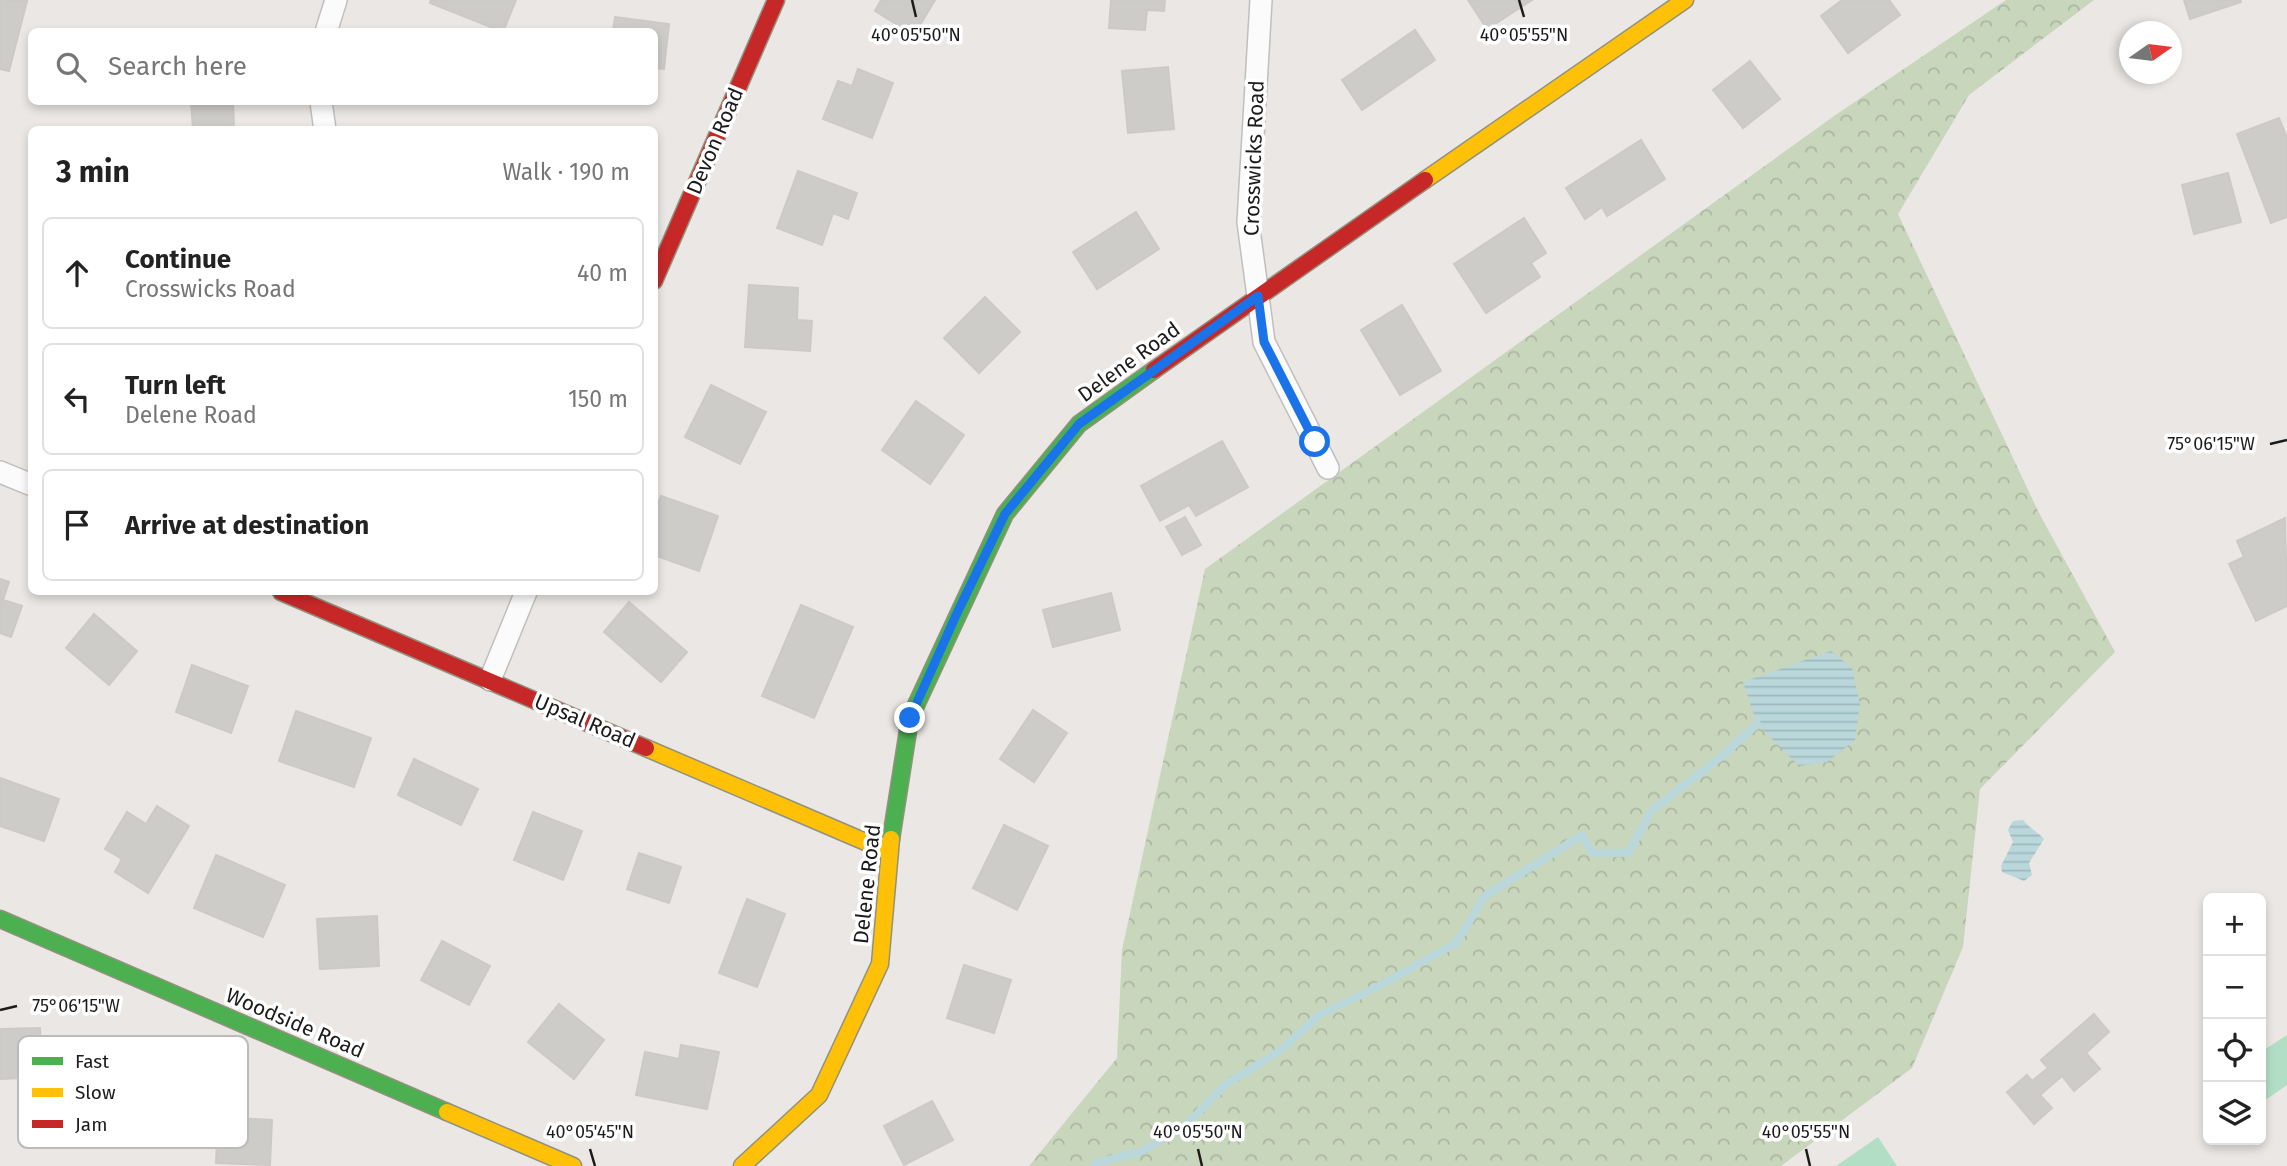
<!DOCTYPE html>
<html lang="en">
<head>
<meta charset="utf-8">
<style>
  body { margin:0; font-family:"Fira Sans",sans-serif; background:#f6f6f6; color:#222 }
  .controls { position:absolute; right:21px; bottom:21px; display:grid; overflow:hidden; border-radius:10px; box-shadow:0 4px 10px #0003 }
  .controls button { width:63px; height:63px; display:grid; place-items:center; padding:0; border:0; border-bottom:2px solid #e0e0e0; background:#fff; color:#222; font:35px sans-serif }
  .compass { position:absolute; left:2119px; top:21px; width:63px; height:63px; border-radius:50%; background:#fff; box-shadow:0 4px 10px #0003; rotate:76deg }
  .stop { position:absolute; width:21px; height:21px; margin:-16px; border:5px solid #1a73e8; border-radius:50%; background:#fff }
  .stop.end { background:#1a73e8; border-color:#fff; box-shadow:0 2px 7px #0008 }
  .list { margin:0; padding:0; list-style:none }
  h2 { display:flex; justify-content:space-between; align-items:center; height:91px; margin:0; padding:0 28px; font-size:30px }
  h2 small { font-size:23px; font-weight:400; color:#767676 }
  .list li { display:grid; grid-template-columns:46px 1fr auto; gap:21px; align-items:center; box-sizing:border-box; height:112px; margin:0 14px 14px; padding:0 14px; border:2px solid #e0e0e0; border-radius:10px }
  .list b { display:block; font-size:26px; white-space:nowrap }
  .list p { margin:0; font-size:23px; white-space:nowrap; color:#767676 }
  .list em { font-size:23px; font-style:normal; color:#767676 }
  .icon { flex:none; width:38px; height:38px; fill:none; stroke:currentColor; stroke-width:2; stroke-linecap:round; stroke-linejoin:round }
  .map { position:relative; flex:none; width:2287px; height:1166px; overflow:hidden }
  .search { position:absolute; background:#fff; box-shadow:0 4px 10px #0003; left:28px; top:28px; width:630px; height:77px; display:flex; align-items:center; gap:18px; box-sizing:border-box; padding:0 24px; border-radius:10px; color:#767676; font-size:26px }
  .panel { position:absolute; background:#fff; box-shadow:0 4px 10px #0003; left:28px; top:126px; width:630px; height:469px; border-radius:10px }
  .map>svg:first-child { display:block }
  .forest { fill:url(#forest-crowns) }
  .pitch { fill:#b2dec6 }
  .water { fill:url(#water-rules) }
  .lines { fill:none; stroke-linecap:round; stroke-linejoin:round }
  .stream { stroke:#bad8db; stroke-width:8 }
  .building { fill:#ceccc9; stroke:#cdc9c6; stroke-width:2 }
  .street-casing { stroke:#c1bfbe; stroke-width:24 }
  .fast-casing { stroke:#92917e; stroke-width:19 }
  .slow-casing { stroke:#92917e; stroke-width:19 }
  .jam-casing { stroke:#92917e; stroke-width:19 }
  .street { stroke:#fcfbfb; stroke-width:21 }
  .fast { stroke:#4caf50; stroke-width:16 }
  .slow { stroke:#ffc107; stroke-width:16 }
  .jam { stroke:#c62828; stroke-width:16 }
  .route { stroke:#1a73e8; stroke-width:9 }
  .ticks { fill:none; stroke:#1b1b1b; stroke-width:2.5 }
  .labels { text-anchor:middle; dominant-baseline:central; stroke-width:7; stroke-linejoin:round; paint-order:stroke }
  .street-label { font-size:21px; fill:#1b1b1b; stroke:#fff }
  .key { fill:#fff; stroke:#bbb; stroke-width:2 }
  .key-label { font-size:19px; fill:#1b1b1b }
  .ticks-label { font-size:18px; text-anchor:middle; fill:#1b1b1b; stroke:#fff; stroke-width:7; stroke-linejoin:round; paint-order:stroke }
</style>
</head>
<body>
<div class="map">
<svg width="2287" height="1166" viewBox="0 0 2287 1166">
  <defs>
    <pattern id="forest-crowns" width="20" height="18" patternUnits="userSpaceOnUse" patternTransform="scale(1.75)"><rect width="20" height="18" fill="#c8d6bb"/><path d="M2 6a3 3 0 1 1 6 0M12 15a3 3 0 1 1 6 0" fill="none" stroke="#abb7a0"/></pattern>
    <pattern id="water-rules" width="6" height="5" patternUnits="userSpaceOnUse" patternTransform="scale(1.75)"><rect width="6" height="5" fill="#bad8db"/><path d="M0 2.5h6" fill="none" stroke="#9fb9bb"/></pattern>
  </defs>
  <rect width="100%" height="100%" fill="#eae7e4"/>
  <path class="forest" d="M2006 0H2094L1969 95 1898 214 2039 513 2115 652 1980 789 1963 947 1912 1068 1781 1166H1029L1117 1058 1122 950 1205 569 1834 116Z"/>
  <g class="pitch">
    <path d="M2287 1035V1085L2261 1103V1052Z"/>
    <path d="M1878 1137 1897 1166H1836Z"/>
  </g>
  <g class="water">
    <path d="M1831 651 1852 668 1860 704 1855 740 1827 762 1799 766 1757 724 1743 682Z"/>
    <path d="M2023 820C2029 828 2037 831 2044 839L2029 863 2032 875 2024 881 2002 872 2001 866 2013 842 2008 830 2013 821Z"/>
  </g>
  <g class="lines">
    <path class="stream" d="M1095 1166 1096 1163 1140 1152 1184 1127 1225 1085 1281 1050 1319 1015 1381 985 1456 943 1485 896 1582 835 1592 853H1628L1652 810 1722 756 1757 724"/>
  </g>
  <g class="building">
    <path d="M0 0 27 1 9 71 0 69Z"/>
    <path d="M431 0H516L503 32 430 3Z"/>
    <path d="M881 0H935L914 35 875 11Z"/>
    <path d="M1111 0H1165L1164 11 1147 10 1145 30 1109 28Z"/>
    <path d="M1468 0H1532L1487 29Z"/>
    <path d="M1842 0H1889L1900 15 1848 53 1821 16Z"/>
    <path d="M2184 0H2240L2241 2 2190 19Z"/>
    <path d="M615 17 669 24 664 69 654 68V32H613Z"/>
    <path d="M1415 30 1435 60 1362 110 1342 80Z"/>
    <path d="M1750 61 1780 99 1743 128 1713 90Z"/>
    <path d="M1168 67 1174 129 1128 133 1122 71Z"/>
    <path d="M858 69 893 83 872 138 823 119 838 81 852 86Z"/>
    <path d="M191 102H233L234 126 193 128Z"/>
    <path d="M2279 118 2287 138V217L2271 223 2237 134Z"/>
    <path d="M1641 140 1665 179 1607 216 1602 207 1585 219 1566 188Z"/>
    <path d="M798 171 857 193 848 219 833 213 822 245 777 228Z"/>
    <path d="M2228 173 2241 222 2194 234 2182 185Z"/>
    <path d="M1136 212 1159 249 1097 289 1073 252Z"/>
    <path d="M1524 218 1546 253 1531 263 1540 277 1486 313 1454 264Z"/>
    <path d="M749 285 798 288 797 320 812 321 810 351 745 347Z"/>
    <path d="M985 297 1020 332 979 373 944 338Z"/>
    <path d="M1402 305 1441 371 1400 395 1361 330Z"/>
    <path d="M711 385 766 412 740 464 685 437Z"/>
    <path d="M916 401 964 435 930 484 882 450Z"/>
    <path d="M1222 441 1248 487 1196 516 1189 505 1160 521 1141 486Z"/>
    <path d="M661 496 718 516 699 571 654 555V514Z"/>
    <path d="M1185 517 1201 545 1182 555 1166 527Z"/>
    <path d="M2285 518 2287 606 2256 621 2229 564 2244 557 2237 541Z"/>
    <path d="M0 579 9 582 3 600 22 606 11 637 0 633Z"/>
    <path d="M1111 593 1120 630 1053 647 1043 610Z"/>
    <path d="M629 602 687 652 661 682 604 632Z"/>
    <path d="M801 605 853 627 814 718 762 696Z"/>
    <path d="M94 614 137 651 109 685 66 648Z"/>
    <path d="M192 665 248 686 231 733 176 712Z"/>
    <path d="M1033 710 1067 733 1034 782 1000 759Z"/>
    <path d="M296 711 371 738 354 787 279 761Z"/>
    <path d="M414 759 478 789 461 825 398 795Z"/>
    <path d="M0 778 59 799 44 841 0 826Z"/>
    <path d="M157 806 189 826 148 893 115 872 122 859 105 849 127 812 146 824Z"/>
    <path d="M533 812 582 831 563 880 514 860Z"/>
    <path d="M1004 825 1048 846 1017 910 973 888Z"/>
    <path d="M639 853 681 867 669 903 627 889Z"/>
    <path d="M216 855 285 885 263 937 194 908Z"/>
    <path d="M747 899 785 914 757 987 719 973Z"/>
    <path d="M377 916 379 966 320 969 317 919Z"/>
    <path d="M442 941 490 966 469 1005 421 980Z"/>
    <path d="M964 965 1011 980 994 1033 947 1018Z"/>
    <path d="M559 1004 604 1040 574 1079 528 1042Z"/>
    <path d="M2094 1014 2109 1032 2086 1053 2100 1069 2074 1091 2062 1076 2040 1095 2052 1108 2034 1124 2007 1092 2027 1075 2032 1081 2048 1068 2041 1060Z"/>
    <path d="M40 1028 41 1062H23L24 1078 0 1079V1029Z"/>
    <path d="M681 1045 719 1052 707 1109 636 1095 645 1052 679 1059Z"/>
    <path d="M932 1101 953 1140 904 1165 884 1126Z"/>
    <path d="M218 1117 272 1120 270 1165 216 1163Z"/>
  </g>
  <g class="lines">
    <defs>
      <g id="street">
        <path d="M1261 0 1248 222 1258 296 1264 342 1328 468"/>
        <path d="M326 32 336 0"/>
        <path d="M321 102 325 130"/>
        <path d="M0 472 32 485"/>
        <path d="M490 680 526 592"/>
      </g>
      <g id="fast">
        <path d="M891 839 910 718 1005 514 1079 424 1154 370"/>
        <path d="M0 919 447 1112"/>
      </g>
      <g id="slow">
        <path d="M1425 180 1685 0"/>
        <path d="M646 748 889 852"/>
        <path d="M447 1112 573 1166"/>
        <path d="M742 1166 819 1095 880 964 891 839"/>
      </g>
      <g id="jam">
        <path d="M654 281 776 0"/>
        <path d="M1154 370 1425 180"/>
        <path d="M281 592 646 748"/>
      </g>
    </defs>
    <use href="#street" class="street-casing"/>
    <use href="#fast" class="fast-casing"/>
    <use href="#slow" class="slow-casing"/>
    <use href="#jam" class="jam-casing"/>
    <use href="#street" class="street"/>
    <use href="#fast" class="fast"/>
    <use href="#slow" class="slow"/>
    <use href="#jam" class="jam"/>
  </g>
  <g class="lines">
    <path class="route" d="M910 718 958 611 1005 514 1079 424 1258 296 1264 342 1315 442"/>
  </g>
  <path class="ticks" d="M912 0 916 17M1519 0 1524 17M2270 444 2287 440M0 1010 17 1006M590 1149 595 1166M1198 1149 1202 1166M1806 1149 1810 1166"/>
  <g class="labels">
    <g class="street-label">
      <text transform="translate(715 141) rotate(-67)">Devon Road</text>
      <text transform="translate(1254 158) rotate(-88)">Crosswicks Road</text>
      <text transform="translate(1129 362) rotate(-36)">Delene Road</text>
      <text transform="translate(585 721) rotate(23)">Upsal Road</text>
      <text transform="translate(867 884) rotate(-84)">Delene Road</text>
      <text transform="translate(295 1023) rotate(23)">Woodside Road</text>
    </g>
  </g>
  <rect x="18" y="1036" width="230" height="112" rx="10" class="key"/>
  <rect x="32" y="1057" width="31" height="8" fill="#4caf50"/>
  <rect x="32" y="1088" width="31" height="9" fill="#ffc107"/>
  <rect x="32" y="1120" width="31" height="8" fill="#c62828"/>
  <g class="key-label">
    <text x="75" y="1068">Fast</text>
    <text x="75" y="1099">Slow</text>
    <text x="75" y="1131">Jam</text>
  </g>
  <g class="ticks-label">
    <text x="916" y="41">40°05'50"N</text>
    <text x="1524" y="41">40°05'55"N</text>
    <text x="2211" y="450">75°06'15"W</text>
    <text x="76" y="1012">75°06'15"W</text>
    <text x="590" y="1138">40°05'45"N</text>
    <text x="1198" y="1138">40°05'50"N</text>
    <text x="1806" y="1138">40°05'55"N</text>
  </g>
</svg>
<div class="controls">
<button>+</button>
<button>−</button>
<button><svg class="icon" aria-label="locate" viewBox="0 0 24 24"><circle cx="12" cy="12" r="6"/><path d="M12 2v4M12 18v4M2 12h4M18 12h4"/></svg></button>
<button><svg class="icon" aria-label="layers" viewBox="0 0 24 24"><path d="M12 4l9 5-9 5-9-5zM3 14l9 5 9-5"/></svg></button>
</div>
<svg class="compass" viewBox="-18 -18 36 36"><path d="M0-13l5 13h-10z" fill="#e53935"/><path d="M0 13l5-13h-10z" fill="#767676"/></svg>
<div class="stop" style="left:1315px;top:442px"></div>
<div class="stop end" style="left:910px;top:718px"></div>
<div class="search"><svg class="icon" aria-label="search" viewBox="0 0 24 24"><circle cx="10" cy="10" r="6"/><path d="M15 15l6 6"/></svg>Search here</div>
<section class="panel">
<h2>3 min<small>Walk · 190 m</small></h2>
<ul class="list">
<li><svg class="icon" aria-label="ahead" viewBox="0 0 24 24"><path d="M12 20V5M6 11l6-6 6 6"/></svg><div><b>Continue</b><p>Crosswicks Road</p></div><em>40 m</em></li>
<li><svg class="icon" aria-label="left" viewBox="0 0 24 24"><path d="M17 20v-9H6M10 6l-5 5 5 5"/></svg><div><b>Turn left</b><p>Delene Road</p></div><em>150 m</em></li>
<li><svg class="icon" aria-label="arrive" viewBox="0 0 24 24"><path d="M6 21V4h12l-3 4 3 4H6"/></svg><div><b>Arrive at destination</b></div></li>
</ul>
</section>
</div>
</body>
</html>
